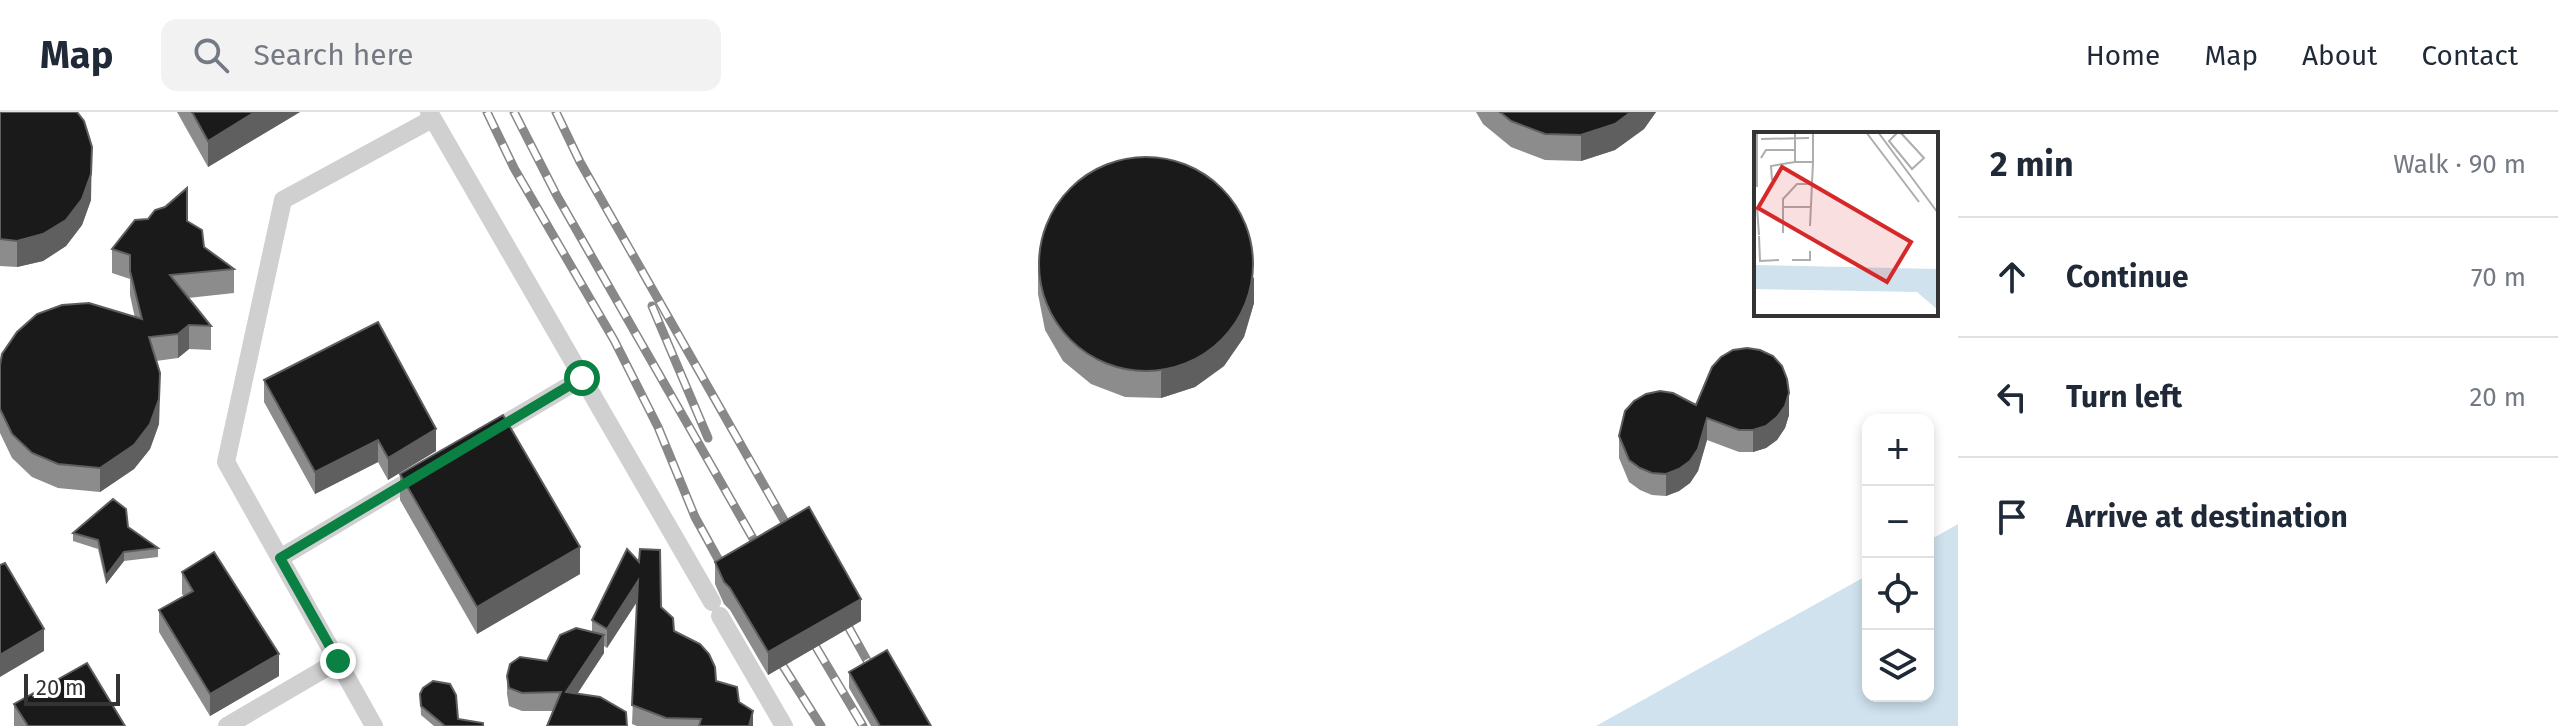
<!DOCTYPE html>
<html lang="en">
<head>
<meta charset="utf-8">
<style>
  body { margin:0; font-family:"Fira Sans",sans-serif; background:#f2f2f3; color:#1f2937 }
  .controls { position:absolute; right:24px; bottom:24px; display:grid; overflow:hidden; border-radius:16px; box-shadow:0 4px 12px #0003 }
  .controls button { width:72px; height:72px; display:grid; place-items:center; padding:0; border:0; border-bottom:2px solid #e0e1e3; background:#fff; color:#1f2937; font:40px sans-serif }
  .scale { position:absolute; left:24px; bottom:20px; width:96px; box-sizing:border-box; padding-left:8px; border:4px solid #333; border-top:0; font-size:22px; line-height:28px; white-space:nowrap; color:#333; -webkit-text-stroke:6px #fff; paint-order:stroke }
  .stop { position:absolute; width:24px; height:24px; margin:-18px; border:6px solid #0b8043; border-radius:50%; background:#fff }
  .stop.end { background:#0b8043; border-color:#fff; box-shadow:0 2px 8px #0008 }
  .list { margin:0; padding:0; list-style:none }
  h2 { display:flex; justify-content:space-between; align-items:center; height:104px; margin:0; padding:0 32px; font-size:34px }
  h2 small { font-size:26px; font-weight:400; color:#747a83 }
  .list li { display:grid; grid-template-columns:52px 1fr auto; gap:24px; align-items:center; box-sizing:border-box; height:120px; padding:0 32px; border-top:2px solid #e0e1e3 }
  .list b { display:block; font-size:30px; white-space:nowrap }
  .list em { font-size:26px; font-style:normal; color:#747a83 }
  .icon { flex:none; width:44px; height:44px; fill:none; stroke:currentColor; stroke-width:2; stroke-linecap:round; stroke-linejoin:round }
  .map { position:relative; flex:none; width:1958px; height:614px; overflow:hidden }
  header { display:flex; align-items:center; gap:48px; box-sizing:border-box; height:112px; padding:0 40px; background:#fff; border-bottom:2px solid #e0e1e3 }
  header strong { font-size:38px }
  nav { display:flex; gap:44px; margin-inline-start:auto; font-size:28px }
  .search { width:560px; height:72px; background:#f2f2f3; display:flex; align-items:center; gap:20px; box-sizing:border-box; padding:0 28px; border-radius:16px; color:#747a83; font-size:30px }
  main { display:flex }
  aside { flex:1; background:#fff }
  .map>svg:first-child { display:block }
  .water { fill:#cfe2ee }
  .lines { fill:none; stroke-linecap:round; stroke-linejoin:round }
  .service { stroke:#d0d0d0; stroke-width:18 }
  .rail-casing { stroke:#888; stroke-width:9 }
  .rail { stroke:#fff; stroke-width:6; stroke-dasharray:18; stroke-linecap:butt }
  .wall { fill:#8c8c8c }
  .shaded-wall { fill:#5f5f5f }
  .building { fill:#1a1a1a; stroke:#5f5f5f; stroke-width:2 }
  .route { stroke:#0b8043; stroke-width:10 }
  .inset-road { fill:none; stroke:#adadad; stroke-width:2 }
  .view { fill:#d62828; fill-opacity:0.15; stroke:#d62828; stroke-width:4 }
  .inset-edge { fill:none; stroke:#333; stroke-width:4 }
</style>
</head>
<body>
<header>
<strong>Map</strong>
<div class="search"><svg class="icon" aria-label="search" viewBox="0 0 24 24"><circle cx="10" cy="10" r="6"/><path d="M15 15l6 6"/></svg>Search here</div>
<nav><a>Home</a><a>Map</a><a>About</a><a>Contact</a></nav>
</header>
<main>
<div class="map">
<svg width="1958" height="614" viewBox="0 0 1958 614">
  <rect width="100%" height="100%" fill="#fff"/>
  <path class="water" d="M1958 412V614H1596L1868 463V584H1928V429Z"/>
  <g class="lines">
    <g class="service">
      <path d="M429 0 712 490"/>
      <path d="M489 321 582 266"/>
      <path d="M280 446 419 363"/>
      <path d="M720 504 784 614"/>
      <path d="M227 614 338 549"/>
      <path d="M374 614 226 350 283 88 432 7"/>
    </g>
    <defs>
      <g id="rail">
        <path d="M487 0 514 56 614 228 658 315 695 405 728 465"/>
        <path d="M514 0 557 84 763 444"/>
        <path d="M556 0 580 50 794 426"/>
        <path d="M652 194 708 326"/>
        <path d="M849 516 874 561"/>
        <path d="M816 535 863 614"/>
        <path d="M783 554 821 614"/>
      </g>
    </defs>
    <use href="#rail" class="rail-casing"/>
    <use href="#rail" class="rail"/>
  </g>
  <g class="wall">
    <path d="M0 0 91 88 82 113 66 134 43 149 17 155 0 154Z"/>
    <path d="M177 0H300L208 55Z"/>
    <path d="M1476 0H1656L1644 17 1615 38 1581 49 1545 48 1511 35 1483 12Z"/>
    <path d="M187 109 204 135 234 157V181L188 186 211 214V238L189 237 178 246 156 249 160 285 159 312 150 337 134 357 100 380 58 376 32 365 12 346 0 321V253L135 206 130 183V167L112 161V137Z"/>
    <path d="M1038 155 1254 191 1244 225 1224 254 1195 275 1161 286 1125 285 1091 272 1063 249 1045 218 1038 182Z"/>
    <path d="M264 268 436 339 388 368 378 350 315 382 264 290Z"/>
    <path d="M1696 293 1789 303 1785 316 1777 328 1766 336 1753 340H1739L1707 328 1698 359 1690 371 1679 379 1666 384 1652 383 1640 378 1629 370 1619 346V324Z"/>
    <path d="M400 362 580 462 477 522 400 388Z"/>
    <path d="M128 415 158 436V445L124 449 106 472 98 437 73 429V421Z"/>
    <path d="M627 437 674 519 716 569 739 590 753 614H637L632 612 637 490 607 536 604 534V541L577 582 553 599H522L509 594 507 582V564L547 549 592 520V508Z"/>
    <path d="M715 450 861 509 768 563 730 498 724 492 715 472Z"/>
    <path d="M182 460 279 564 210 604 159 520V498L184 484 182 482Z"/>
    <path d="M849 560 931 614H871L849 576Z"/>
    <path d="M420 582 458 607 483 614H434L421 603Z"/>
    <path d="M14 592 125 614H14Z"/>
  </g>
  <g class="shaded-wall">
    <path d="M255 0H300L208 55V29Z"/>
    <path d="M1631 0H1656L1644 17 1615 38 1581 49V23Z"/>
    <path d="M92 35 91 88 82 113 66 134 43 149 17 155V129Z"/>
    <path d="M1254 165V191L1244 225 1224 254 1195 275 1161 286V260Z"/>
    <path d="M189 213V237L178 246V222Z"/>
    <path d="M160 261 159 312 150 337 134 357 100 380V356Z"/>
    <path d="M1789 281V303L1785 316 1777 328 1766 336 1753 340V318Z"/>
    <path d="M1707 306V328L1698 359 1690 371 1679 379 1666 384V362Z"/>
    <path d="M436 317V339L388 368V346Z"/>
    <path d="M378 328V350L315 382V360Z"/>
    <path d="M580 435V462L477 522V495Z"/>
    <path d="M124 440V449L106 472V464Z"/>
    <path d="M638 469V488L607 536V517Z"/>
    <path d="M861 487V509L768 563V540Z"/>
    <path d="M44 517V539L0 565V543Z"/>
    <path d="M604 523V541L566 599V580Z"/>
    <path d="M279 542V564L210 604V582Z"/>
    <path d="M753 599V614H749Z"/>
  </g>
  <g class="building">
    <path d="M0 0H77L84 9 92 35 91 62 82 87 66 108 43 122 17 129 0 127Z"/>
    <path d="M192 0H255L208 29Z"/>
    <path d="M1500 0H1631L1615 12 1581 23 1545 22 1511 9Z"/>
    <circle cx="1146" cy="152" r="107"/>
    <path d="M187 76V109L202 118 204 135 234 157 170 163 211 214 189 213 178 222 149 225 160 261 159 287 150 312 134 333 100 356 58 352 32 341 12 322 0 297V253L2 242 17 220 37 202 62 193 89 191 142 207 130 159V143L112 137 135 108 148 107 155 98 165 95Z"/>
    <path d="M378 210 436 317 388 346 378 328 315 360 264 268Z"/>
    <path d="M1747 236 1760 238 1773 244 1782 254 1787 267 1789 281 1785 294 1777 305 1766 314 1753 318H1739L1707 306 1698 337 1690 349 1679 357 1666 362 1652 361 1640 356 1629 348 1619 324 1625 299 1634 289 1646 282 1660 279 1673 281 1696 293 1712 255 1721 245 1733 238Z"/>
    <path d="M503 303 580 435 477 495 400 362Z"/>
    <path d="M113 387 126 397 128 415 158 436 124 440 106 464 98 428 73 421Z"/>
    <path d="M809 395 861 487 768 540 730 476 724 470 715 450Z"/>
    <path d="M627 437 639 450 640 437 660 438 661 495 673 506 674 519 700 532 709 542 715 555 716 569 737 575 739 590 753 599 749 614H699L701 607 666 606 632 593 638 469 607 517 592 508Z"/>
    <path d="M214 440 279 542 210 582 159 498 193 479 182 460Z"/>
    <path d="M5 451 44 517 0 543V453Z"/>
    <path d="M576 516 604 523 566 580 600 585 626 600 627 614H547L561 580 522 581 509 576 507 564 510 552 520 545 547 549 560 523Z"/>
    <path d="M887 538 931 614H880L849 560Z"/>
    <path d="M87 551 125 614H28L14 592Z"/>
    <path d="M433 569 450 572 456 583 458 607 483 611V614H445L421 594 420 582 423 576Z"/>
  </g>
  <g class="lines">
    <path class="route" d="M338 549 280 446 582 266"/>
  </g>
  <g transform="translate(1754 20)">
    <rect width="184" height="184" fill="#fff"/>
    <path d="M0 133 184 137V178L163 160 0 157Z" fill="#cfe2ee"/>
    <path class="inset-road" d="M3 0V55M41 0V30H59V0M112 0 165 70M124 0 184 81M144 0 135 9 158 37 170 26 146 0M7 7 55 6M7 26 12 18H40M18 48 17 34 41 30M3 75 5 103M29 75H56M56 94 59 30M29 101V67L43 52H56M5 104 6 129 25 128M38 128H56V119"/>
    <path class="view" d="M28 35 157 110 133 150 4 76Z"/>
    <rect width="184" height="184" class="inset-edge"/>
  </g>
</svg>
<div class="controls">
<button>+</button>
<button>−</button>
<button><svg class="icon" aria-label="locate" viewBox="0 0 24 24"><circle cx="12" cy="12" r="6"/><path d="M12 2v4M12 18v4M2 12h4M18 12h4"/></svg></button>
<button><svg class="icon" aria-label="layers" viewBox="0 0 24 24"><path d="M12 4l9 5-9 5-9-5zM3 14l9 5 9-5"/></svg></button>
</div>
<div class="scale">20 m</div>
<div class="stop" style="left:582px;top:266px"></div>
<div class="stop end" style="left:338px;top:549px"></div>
</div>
<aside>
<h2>2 min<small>Walk · 90 m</small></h2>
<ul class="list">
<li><svg class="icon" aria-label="ahead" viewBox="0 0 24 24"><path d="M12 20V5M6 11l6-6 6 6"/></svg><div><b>Continue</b></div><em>70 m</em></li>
<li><svg class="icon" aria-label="left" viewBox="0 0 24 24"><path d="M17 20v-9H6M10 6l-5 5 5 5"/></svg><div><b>Turn left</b></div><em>20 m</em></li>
<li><svg class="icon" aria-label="arrive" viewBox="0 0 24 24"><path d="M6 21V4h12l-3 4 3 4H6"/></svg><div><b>Arrive at destination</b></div></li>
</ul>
</aside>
</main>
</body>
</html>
